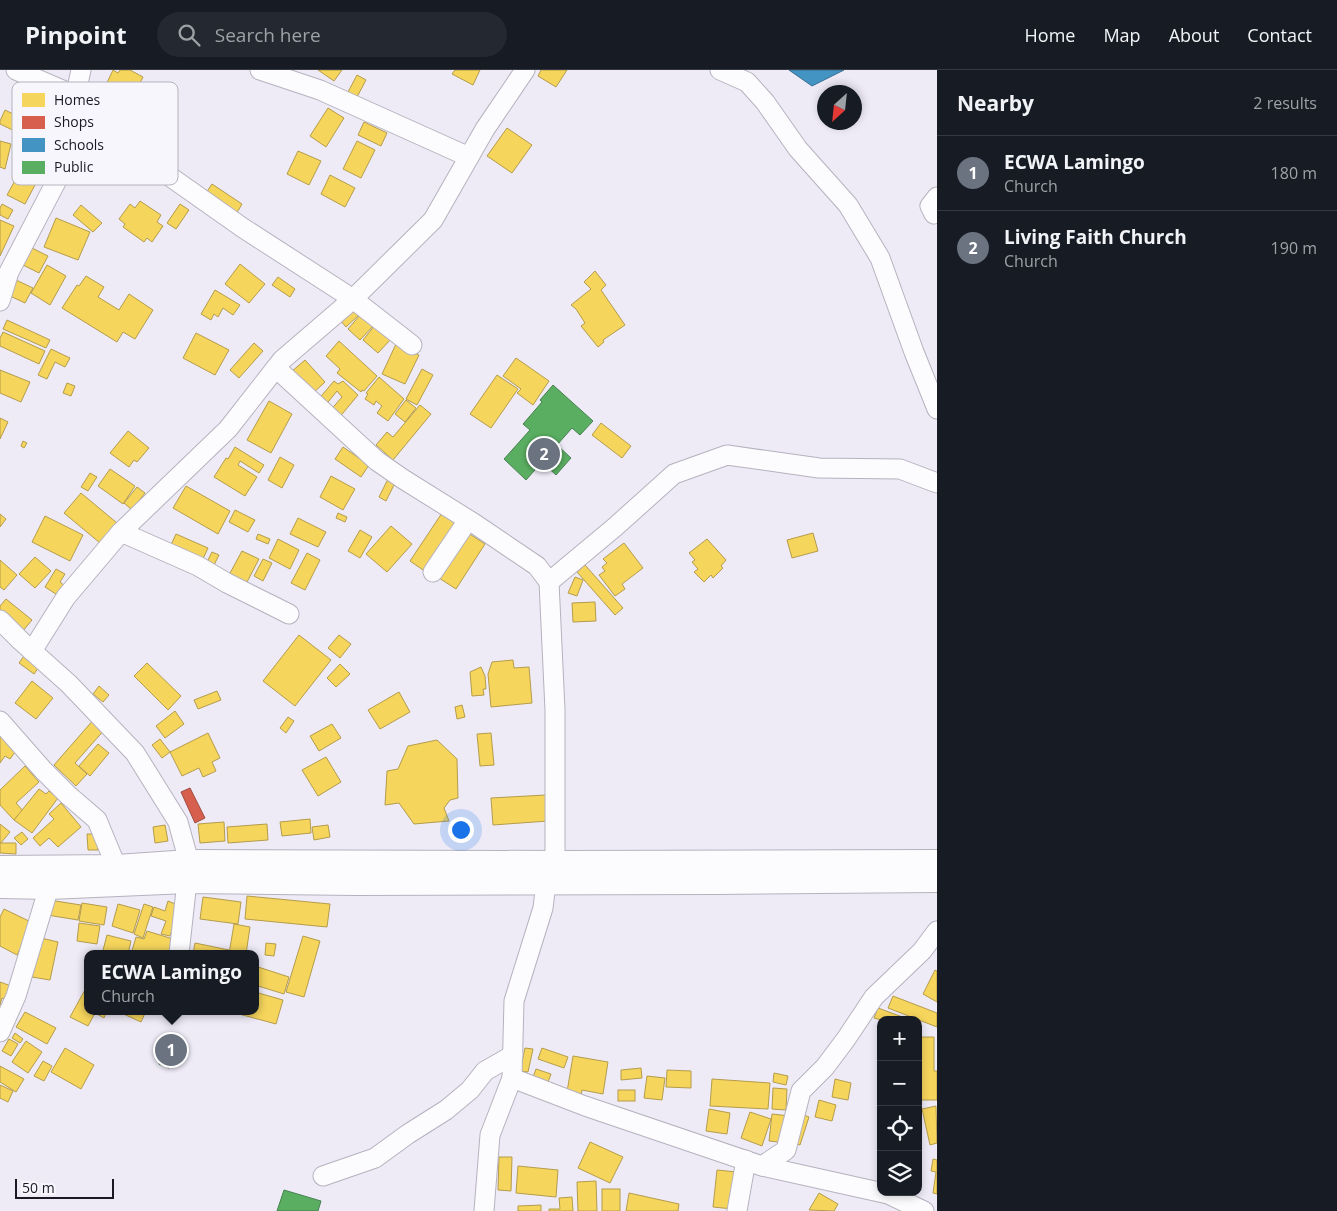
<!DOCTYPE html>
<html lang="en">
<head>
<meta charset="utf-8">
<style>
  body { margin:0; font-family:"Open Sans",sans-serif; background:#242831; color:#f1f3f6 }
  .controls { position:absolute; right:15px; bottom:15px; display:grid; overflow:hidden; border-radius:10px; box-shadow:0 2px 8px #0003 }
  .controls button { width:45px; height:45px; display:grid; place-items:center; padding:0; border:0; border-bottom:1px solid #363941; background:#171b24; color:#f1f3f6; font:25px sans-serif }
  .compass { position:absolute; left:817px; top:15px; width:45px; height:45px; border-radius:50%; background:#171b24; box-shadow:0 2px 8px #0003; rotate:207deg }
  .scale { position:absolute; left:15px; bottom:12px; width:99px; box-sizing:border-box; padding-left:5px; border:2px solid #1b1824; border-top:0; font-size:14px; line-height:18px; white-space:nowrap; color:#1b1824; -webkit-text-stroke:4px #f7f6fd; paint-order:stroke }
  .you { position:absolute; left:460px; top:759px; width:18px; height:18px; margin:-12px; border:4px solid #fff; border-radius:50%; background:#1a73e8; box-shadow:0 0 0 8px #1a73e833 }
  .badge { display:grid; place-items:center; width:32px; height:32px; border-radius:50%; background:#db2777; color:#fff; font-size:16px; font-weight:700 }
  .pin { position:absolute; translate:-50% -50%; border:2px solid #fff; box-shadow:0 1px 5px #0006 }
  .popup { position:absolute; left:84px; top:880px; width:175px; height:65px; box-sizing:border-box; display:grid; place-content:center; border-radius:10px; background:#171b24; filter:drop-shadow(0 1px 4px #0005); font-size:16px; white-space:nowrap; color:#9ea1a6 }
  .popup b { font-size:19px; color:#f1f3f6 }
  .popup::after { content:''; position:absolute; left:50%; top:100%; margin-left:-10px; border:10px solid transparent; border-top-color:#171b24 }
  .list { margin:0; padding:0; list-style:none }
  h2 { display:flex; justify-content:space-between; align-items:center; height:65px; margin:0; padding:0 20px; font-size:21px }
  h2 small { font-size:16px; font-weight:400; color:#9ea1a6 }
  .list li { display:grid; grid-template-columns:32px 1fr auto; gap:15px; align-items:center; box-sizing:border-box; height:75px; padding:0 20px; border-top:1px solid #363941 }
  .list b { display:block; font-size:19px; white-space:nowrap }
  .list p { margin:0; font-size:16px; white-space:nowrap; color:#9ea1a6 }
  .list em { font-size:16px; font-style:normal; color:#9ea1a6 }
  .icon { flex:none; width:28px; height:28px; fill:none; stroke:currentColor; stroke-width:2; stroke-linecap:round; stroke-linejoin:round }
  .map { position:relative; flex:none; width:937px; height:1141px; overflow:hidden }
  header { display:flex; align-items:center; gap:30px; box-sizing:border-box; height:70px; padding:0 25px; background:#171b24; border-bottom:1px solid #363941 }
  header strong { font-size:24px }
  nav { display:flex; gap:28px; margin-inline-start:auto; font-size:18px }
  .search { width:350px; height:45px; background:#242831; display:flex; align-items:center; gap:12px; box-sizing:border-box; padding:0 18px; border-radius:28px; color:#9ea1a6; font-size:19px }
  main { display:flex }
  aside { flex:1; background:#171b24 }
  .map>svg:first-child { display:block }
  .homes { fill:#f6d55c; stroke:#b49c4b }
  .shops { fill:#d6604d; stroke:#9e4a41 }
  .schools { fill:#4393c3; stroke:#376e93 }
  .public { fill:#5aae61; stroke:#47814f }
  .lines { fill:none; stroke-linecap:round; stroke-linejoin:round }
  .minor-casing { stroke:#b5b2be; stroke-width:21 }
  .major-casing { stroke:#b5b2be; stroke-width:26 }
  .minor { stroke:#fcfcfe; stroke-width:19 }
  .major { stroke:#fcfcfe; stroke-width:24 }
  .key { fill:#f7f6fd; stroke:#b5b3bc; stroke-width:1 }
  .key-label { font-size:14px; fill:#1b1824 }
</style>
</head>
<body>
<header>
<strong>Pinpoint</strong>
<div class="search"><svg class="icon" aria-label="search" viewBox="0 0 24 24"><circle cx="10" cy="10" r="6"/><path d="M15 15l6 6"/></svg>Search here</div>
<nav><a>Home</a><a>Map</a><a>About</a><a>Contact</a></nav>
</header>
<main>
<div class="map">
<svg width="937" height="1141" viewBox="0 0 937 1141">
  <rect width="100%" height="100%" fill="#eeebf7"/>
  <g class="homes">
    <path d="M113 0 118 3 120 0H130L143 7 126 41 104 30 108 24 103 21Z"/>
    <path d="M318 0H342L334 11Z"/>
    <path d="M455 0H480L473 15 452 4Z"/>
    <path d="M541 0H567L556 17 538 6Z"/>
    <path d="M357 5 366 10 357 27 348 22Z"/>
    <path d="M86 33 94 38 89 48 80 44Z"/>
    <path d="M328 38 344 48 326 77 310 66Z"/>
    <path d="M5 40 58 66 44 95 19 83 27 67 0 54V51Z"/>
    <path d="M115 40 138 55 129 68 107 53Z"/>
    <path d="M364 52 387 63 381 76 358 65Z"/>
    <path d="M507 58 532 75 512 103 487 86Z"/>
    <path d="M0 71 11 74 5 99 0 97Z"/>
    <path d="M357 71 375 80 361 108 343 99Z"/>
    <path d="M298 81 321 91 309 115 287 104Z"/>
    <path d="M18 105 35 115 25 134 7 125Z"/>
    <path d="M330 105 355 118 345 137 321 124Z"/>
    <path d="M212 114 242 134 235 146 204 126Z"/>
    <path d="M140 131 161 145 157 152 163 156 152 172 147 168 144 172 123 157 125 154 119 149 130 134 135 138Z"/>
    <path d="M2 134 13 140 8 149 0 145V138Z"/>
    <path d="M180 134 189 140 176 159 167 153Z"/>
    <path d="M81 135 102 153 93 162 73 145Z"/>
    <path d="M56 148 90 162 78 190 44 177Z"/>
    <path d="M0 150 14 156 0 186Z"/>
    <path d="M32 178 48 186 39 203 23 195Z"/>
    <path d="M240 194 265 214 249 233 225 214Z"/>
    <path d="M47 195 66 206 50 235 31 223Z"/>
    <path d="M595 201 606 215 601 220 625 255 603 270 604 272 598 277 581 256 585 253 576 239 571 235 591 219 584 212Z"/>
    <path d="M86 206 104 217 98 227 119 240 129 224 153 240 135 269 123 262 117 272 62 238 77 215 79 216Z"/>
    <path d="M278 207 295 219 290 227 272 215Z"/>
    <path d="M16 210 33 218 25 233 8 225Z"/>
    <path d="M215 220 240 235 233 245 223 238 218 247 214 244 211 250 201 244Z"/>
    <path d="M355 239 360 244 346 257 341 251Z"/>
    <path d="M361 244 374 255 360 270 348 259Z"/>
    <path d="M7 250 50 270 46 278 3 259Z"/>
    <path d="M375 255 391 269 378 283 363 270Z"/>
    <path d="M3 262 45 281 39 294 0 276V268Z"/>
    <path d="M196 263 229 280 215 305 183 288Z"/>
    <path d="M339 271 377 306 364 321 362 320 361 322 337 303 340 299 326 286Z"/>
    <path d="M254 273 263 281 239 308 230 300Z"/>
    <path d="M396 274 419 285 405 314 382 304Z"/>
    <path d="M51 279 70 288 65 297 55 292 47 309 38 305Z"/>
    <path d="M516 288 549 311 533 335 517 323 521 319 503 306Z"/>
    <path d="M305 290 325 312 311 325 291 302Z"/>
    <path d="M422 299 433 305 417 335 406 329Z"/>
    <path d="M0 300 30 312 21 332 0 323Z"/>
    <path d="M497 305 518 319 491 358 470 344Z"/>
    <path d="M379 307 404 329 388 351 377 343 382 336 376 331 374 335 365 329 368 324 366 323Z"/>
    <path d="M334 311 338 314 343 311 358 325 338 349 329 342 342 327 337 321 324 337 317 331Z"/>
    <path d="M67 313 75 316 71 326 63 323Z"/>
    <path d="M406 330 416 338 405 352 395 344Z"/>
    <path d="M269 331 292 344 271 383 247 370Z"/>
    <path d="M420 335 431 344 393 390 376 375 387 362 393 367Z"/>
    <path d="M0 348 8 352 0 369Z"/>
    <path d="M601 353 631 376 622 388 592 365Z"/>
    <path d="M128 361 149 378 137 392 134 390 129 397 110 383Z"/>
    <path d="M23 371 27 373 24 378 21 376Z"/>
    <path d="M235 377 264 395 259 403 240 391 238 395 257 407 245 426 214 407 226 388 228 389Z"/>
    <path d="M343 377 369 395 361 407 335 389Z"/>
    <path d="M280 387 294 395 282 418 268 410Z"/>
    <path d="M110 399 135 416 123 434 98 416Z"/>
    <path d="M90 403 97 407 88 421 81 417Z"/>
    <path d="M331 406 355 419 343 440 320 427Z"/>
    <path d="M389 407 396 411 386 431 379 427Z"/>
    <path d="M186 416 230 441 218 464 173 438Z"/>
    <path d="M137 417 145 423 132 440 124 433Z"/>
    <path d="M81 423 117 453 100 473 64 443Z"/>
    <path d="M235 440 255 450 248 462 229 452Z"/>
    <path d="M338 443 347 447 345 452 336 448Z"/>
    <path d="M442 443 458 454 426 502 410 491Z"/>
    <path d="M0 444 6 449 0 457Z"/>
    <path d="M45 446 83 465 70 491 32 472Z"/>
    <path d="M298 448 326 462 318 477 290 464Z"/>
    <path d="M391 456 412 474 387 502 366 484Z"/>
    <path d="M360 460 372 467 360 488 348 481Z"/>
    <path d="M468 463 485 474 456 519 439 508Z"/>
    <path d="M813 463 818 481 792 488 787 470Z"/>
    <path d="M176 464 208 478 202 491 170 477Z"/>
    <path d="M258 464 270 469 268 474 256 469Z"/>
    <path d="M278 469 299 480 290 499 269 488Z"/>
    <path d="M707 469 726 490 721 496 723 498 713 508 711 505 704 512 694 502 698 499 692 492 695 490 689 483Z"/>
    <path d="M624 473 643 498 622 514 625 519 615 526 599 505 605 501 602 497 607 493 603 489Z"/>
    <path d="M242 481 259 489 246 514 229 505Z"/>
    <path d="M212 482 219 485 213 497 206 494Z"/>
    <path d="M307 483 320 490 305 520 291 513Z"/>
    <path d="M35 487 51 501 35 518 19 504Z"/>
    <path d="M263 489 272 493 263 511 254 506Z"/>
    <path d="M0 490 17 505 4 520 0 517Z"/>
    <path d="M585 495 623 538 615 545 577 502Z"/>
    <path d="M56 499 65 504 60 512 65 516 59 526 45 517Z"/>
    <path d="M575 507 583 510 577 526 568 523Z"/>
    <path d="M6 529 32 550 22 562 0 545V536Z"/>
    <path d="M595 532 596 551 573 552 572 533Z"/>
    <path d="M299 565 331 590 295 636 263 611Z"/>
    <path d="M339 565 351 574 340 588 328 578Z"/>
    <path d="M26 583 41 594 34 604 19 593Z"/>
    <path d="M513 590 514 598 529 597 532 633 491 637 488 604 492 592Z"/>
    <path d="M147 593 181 626 168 640 134 606Z"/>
    <path d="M340 594 350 604 336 617 327 608Z"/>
    <path d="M481 597 485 606 486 619H483L484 625 472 626 470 602Z"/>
    <path d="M32 611 53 628 36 649 15 633Z"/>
    <path d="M99 616 109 625 103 632 93 624Z"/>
    <path d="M217 621 221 630 198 639 194 630Z"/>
    <path d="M399 622 410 642 380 659 368 640Z"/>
    <path d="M462 635 465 647 457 649 455 637Z"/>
    <path d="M175 641 184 654 165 668 156 656Z"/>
    <path d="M288 647 294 651 286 663 280 658Z"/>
    <path d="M95 648 106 658 75 693 87 704 76 716 54 695Z"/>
    <path d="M332 654 341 668 319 681 310 666Z"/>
    <path d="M208 663 220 688 212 692 216 701 203 707 199 698 182 706 170 682Z"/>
    <path d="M491 663 494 695 480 696 477 664Z"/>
    <path d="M0 666 18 678 10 689 5 686 0 693Z"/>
    <path d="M160 669 170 682 162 688 152 675Z"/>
    <path d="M437 670 457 689 458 728 450 730 444 738 449 751 414 754 399 733 385 735 387 701 398 699 408 676Z"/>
    <path d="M98 674 109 683 90 706 79 696Z"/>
    <path d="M326 687 341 712 318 726 302 700Z"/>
    <path d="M25 696 39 712 16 733 24 742 14 750 0 735V720Z"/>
    <path d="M39 719 46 724 49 721 58 728 32 763 14 750Z"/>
    <path d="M546 725 548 751 493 755 491 728Z"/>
    <path d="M61 733 81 757 58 777 49 768 40 776 33 768 54 749 49 744Z"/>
    <path d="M310 749 311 763 282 766 280 752Z"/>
    <path d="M224 752 225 771 200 773 198 754Z"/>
    <path d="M0 754 10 762 0 774Z"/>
    <path d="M267 754 268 770 228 773 227 757Z"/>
    <path d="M165 755 168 771 155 773 153 757Z"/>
    <path d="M328 755 330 767 314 770 312 757Z"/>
    <path d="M22 762 28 769 21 775 14 768Z"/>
    <path d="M87 764H97L98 780H88Z"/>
    <path d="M0 773H16V784L0 783Z"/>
    <path d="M247 826 330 834 327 857 245 849Z"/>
    <path d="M203 827 241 832 238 854 200 849Z"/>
    <path d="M49 830 81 835 78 850 47 845Z"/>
    <path d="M168 831 180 836 170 866 161 864 166 851 151 846 154 837 165 841Z"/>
    <path d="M82 833 107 837 104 855 79 851Z"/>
    <path d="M118 834 140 840 133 863 112 856Z"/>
    <path d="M144 834 153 837 143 868 134 864Z"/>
    <path d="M4 839 33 853 17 885 0 876V847Z"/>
    <path d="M79 853 100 856 97 874 77 871Z"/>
    <path d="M234 854 250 857 246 884H229Z"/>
    <path d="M147 861 173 869 169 884H131L136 867 144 869Z"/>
    <path d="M107 865 131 871 128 884H102Z"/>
    <path d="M303 866 320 871 304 927 286 922Z"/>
    <path d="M41 868 58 872 50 910 32 907Z"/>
    <path d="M195 873 229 880 228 884H193Z"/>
    <path d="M266 873 276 874 274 886 265 885Z"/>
    <path d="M255 896 289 907 284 924 255 915Z"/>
    <path d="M935 900 937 901V932L923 924Z"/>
    <path d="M0 912 14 917 10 931 2 928 0 935Z"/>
    <path d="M86 918 87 941H107L104 948 95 943 88 956 70 947Z"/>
    <path d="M255 922 283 930 276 954 239 944 240 941H255Z"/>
    <path d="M893 926 937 943V957L888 938Z"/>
    <path d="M878 938 908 949 907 950H881L874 948Z"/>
    <path d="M117 941H146L141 952Z"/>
    <path d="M25 942 56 958 47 974 16 957Z"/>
    <path d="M15 963 23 969 20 973 12 968Z"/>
    <path d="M920 967H934V1001H937V1030H921Z"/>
    <path d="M9 969 18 974 11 986 2 981Z"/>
    <path d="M26 971 42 982 28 1003 12 992Z"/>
    <path d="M65 978 94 995 81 1019 51 1002Z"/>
    <path d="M525 978 533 979 528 1002 520 1001Z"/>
    <path d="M542 978 568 987 564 998 538 989Z"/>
    <path d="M573 986 608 992 603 1024 582 1020 581 1025 567 1022Z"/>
    <path d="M43 991 52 996 44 1011 34 1006Z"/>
    <path d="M0 996 24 1009 16 1022 0 1012Z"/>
    <path d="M641 998 642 1008 621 1010V1000Z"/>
    <path d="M536 999 551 1004 547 1015 532 1010Z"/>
    <path d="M667 1000 691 1001V1018L666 1017Z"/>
    <path d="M774 1003 788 1006 786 1015 773 1012Z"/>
    <path d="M647 1006 665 1008 662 1030 644 1028Z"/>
    <path d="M712 1009 770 1013 768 1039 710 1036Z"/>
    <path d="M835 1009 851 1013 848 1030 832 1027Z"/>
    <path d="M0 1015 13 1021 8 1032 0 1028Z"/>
    <path d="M773 1018 787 1019 786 1040 772 1039Z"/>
    <rect x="618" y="1020" width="17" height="11"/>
    <path d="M819 1030 836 1035 832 1051 815 1047Z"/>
    <path d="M936 1036 937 1073 930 1075 922 1039Z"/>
    <path d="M709 1039 730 1043 727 1064 706 1061Z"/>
    <path d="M750 1042 771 1049 762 1076 741 1068Z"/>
    <path d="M799 1043 809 1047 800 1075 789 1071Z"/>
    <path d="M772 1044 790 1046 787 1073 769 1071Z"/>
    <path d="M590 1072 623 1087 610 1113 578 1098Z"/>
    <path d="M499 1087H512L511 1121 498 1120Z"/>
    <path d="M933 1089 937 1090V1124L933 1123 936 1102 931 1101Z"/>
    <path d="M518 1096 558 1100 556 1127 516 1123Z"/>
    <path d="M717 1100 737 1102 733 1139 713 1137Z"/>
    <path d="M596 1111 597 1141H578L577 1112Z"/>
    <rect x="602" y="1119" width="18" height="22"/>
    <path d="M629 1123 679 1134 678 1141H626Z"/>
    <path d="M819 1123 838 1134 834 1141 809 1140Z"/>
    <path d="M572 1127 573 1141H549V1139H560L559 1128Z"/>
    <path d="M541 1135V1141H518V1136Z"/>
  </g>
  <path class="shops" d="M190 718 205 748 195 753 181 722Z"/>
  <path class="schools" d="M789 0H844L812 16Z"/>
  <g class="public">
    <path d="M553 315 593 351 580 365 572 358 557 375 571 388 556 405 542 392 526 410 504 389 530 360 523 354 542 332 540 330Z"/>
    <path d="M166 975 177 979 169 998 159 994Z"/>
    <path d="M284 1120 321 1131 318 1141H277Z"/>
  </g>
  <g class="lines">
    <defs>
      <g id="minor">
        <path d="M16 0 76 26"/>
        <path d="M260 0 320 20 469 87"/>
        <path d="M720 0 747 12 765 32 798 79 848 135 880 188 914 282 937 339"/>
        <path d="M74 39 243 158 353 229 412 275"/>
        <path d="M937 127 930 136 934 144 937 142"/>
        <path d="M0 231 9 202 57 110 81 0"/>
        <path d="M276 298 377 391 403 409 475 454 537 496 549 512 555 640V793L546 813 543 838 514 931 512 1008 585 1036 762 1096 888 1124 924 1141"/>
        <path d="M121 462 198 496 227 513 289 544"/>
        <path d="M433 502 462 459 467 450"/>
        <path d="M549 512 615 457 674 404 727 385 819 398 900 399 937 413"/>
        <path d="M0 550 21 571 69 614 135 683 178 752 189 792"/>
        <path d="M32 581 66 527 121 462 228 359 282 290 353 229 433 150 485 59 525 0"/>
        <path d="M0 651 43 700 68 725 97 750 121 808"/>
        <path d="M179 884 187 811"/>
        <path d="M0 962 16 926 49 817"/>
        <path d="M762 1096 786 1080 801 1021 825 997 846 969 874 927 922 881 937 861"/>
        <path d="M323 1106 375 1088 408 1064 446 1040 470 1020 485 1001 513 985"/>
        <path d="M484 1141 490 1065 512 1008"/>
        <path d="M737 1141 746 1090"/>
      </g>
      <g id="major">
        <path d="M0 798 117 797 189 792 555 793 937 792"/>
        <path d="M0 816 49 817 187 811 356 813 717 812 937 810"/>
      </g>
    </defs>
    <use href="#minor" class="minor-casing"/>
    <use href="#major" class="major-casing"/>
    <use href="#minor" class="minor"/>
    <use href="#major" class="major"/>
  </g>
  <rect x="12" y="12" width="166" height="103" rx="8" class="key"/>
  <rect x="22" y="23" width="23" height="14" fill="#f6d55c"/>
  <rect x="22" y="46" width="23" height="13" fill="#d6604d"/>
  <rect x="22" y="68" width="23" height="14" fill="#4393c3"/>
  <rect x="22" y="91" width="23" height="13" fill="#5aae61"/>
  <g class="key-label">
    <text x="54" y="35">Homes</text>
    <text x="54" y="57">Shops</text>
    <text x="54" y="80">Schools</text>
    <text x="54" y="102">Public</text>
  </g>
</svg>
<div class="controls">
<button>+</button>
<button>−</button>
<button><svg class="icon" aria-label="locate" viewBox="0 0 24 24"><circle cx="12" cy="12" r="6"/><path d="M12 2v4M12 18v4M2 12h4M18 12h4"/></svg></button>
<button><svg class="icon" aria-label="layers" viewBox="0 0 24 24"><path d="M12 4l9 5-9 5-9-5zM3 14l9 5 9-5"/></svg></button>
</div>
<svg class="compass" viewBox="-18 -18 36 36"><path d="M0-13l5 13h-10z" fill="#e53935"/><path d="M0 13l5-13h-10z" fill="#9ea1a6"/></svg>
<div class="scale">50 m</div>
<div class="you"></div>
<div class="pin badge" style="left:171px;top:980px;background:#6b7280">1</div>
<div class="popup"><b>ECWA Lamingo</b>Church</div>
<div class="pin badge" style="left:544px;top:384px;background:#6b7280">2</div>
</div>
<aside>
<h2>Nearby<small>2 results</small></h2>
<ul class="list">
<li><span class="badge" style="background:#6b7280">1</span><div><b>ECWA Lamingo</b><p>Church</p></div><em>180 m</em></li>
<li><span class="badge" style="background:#6b7280">2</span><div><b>Living Faith Church</b><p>Church</p></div><em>190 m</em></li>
</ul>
</aside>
</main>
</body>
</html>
